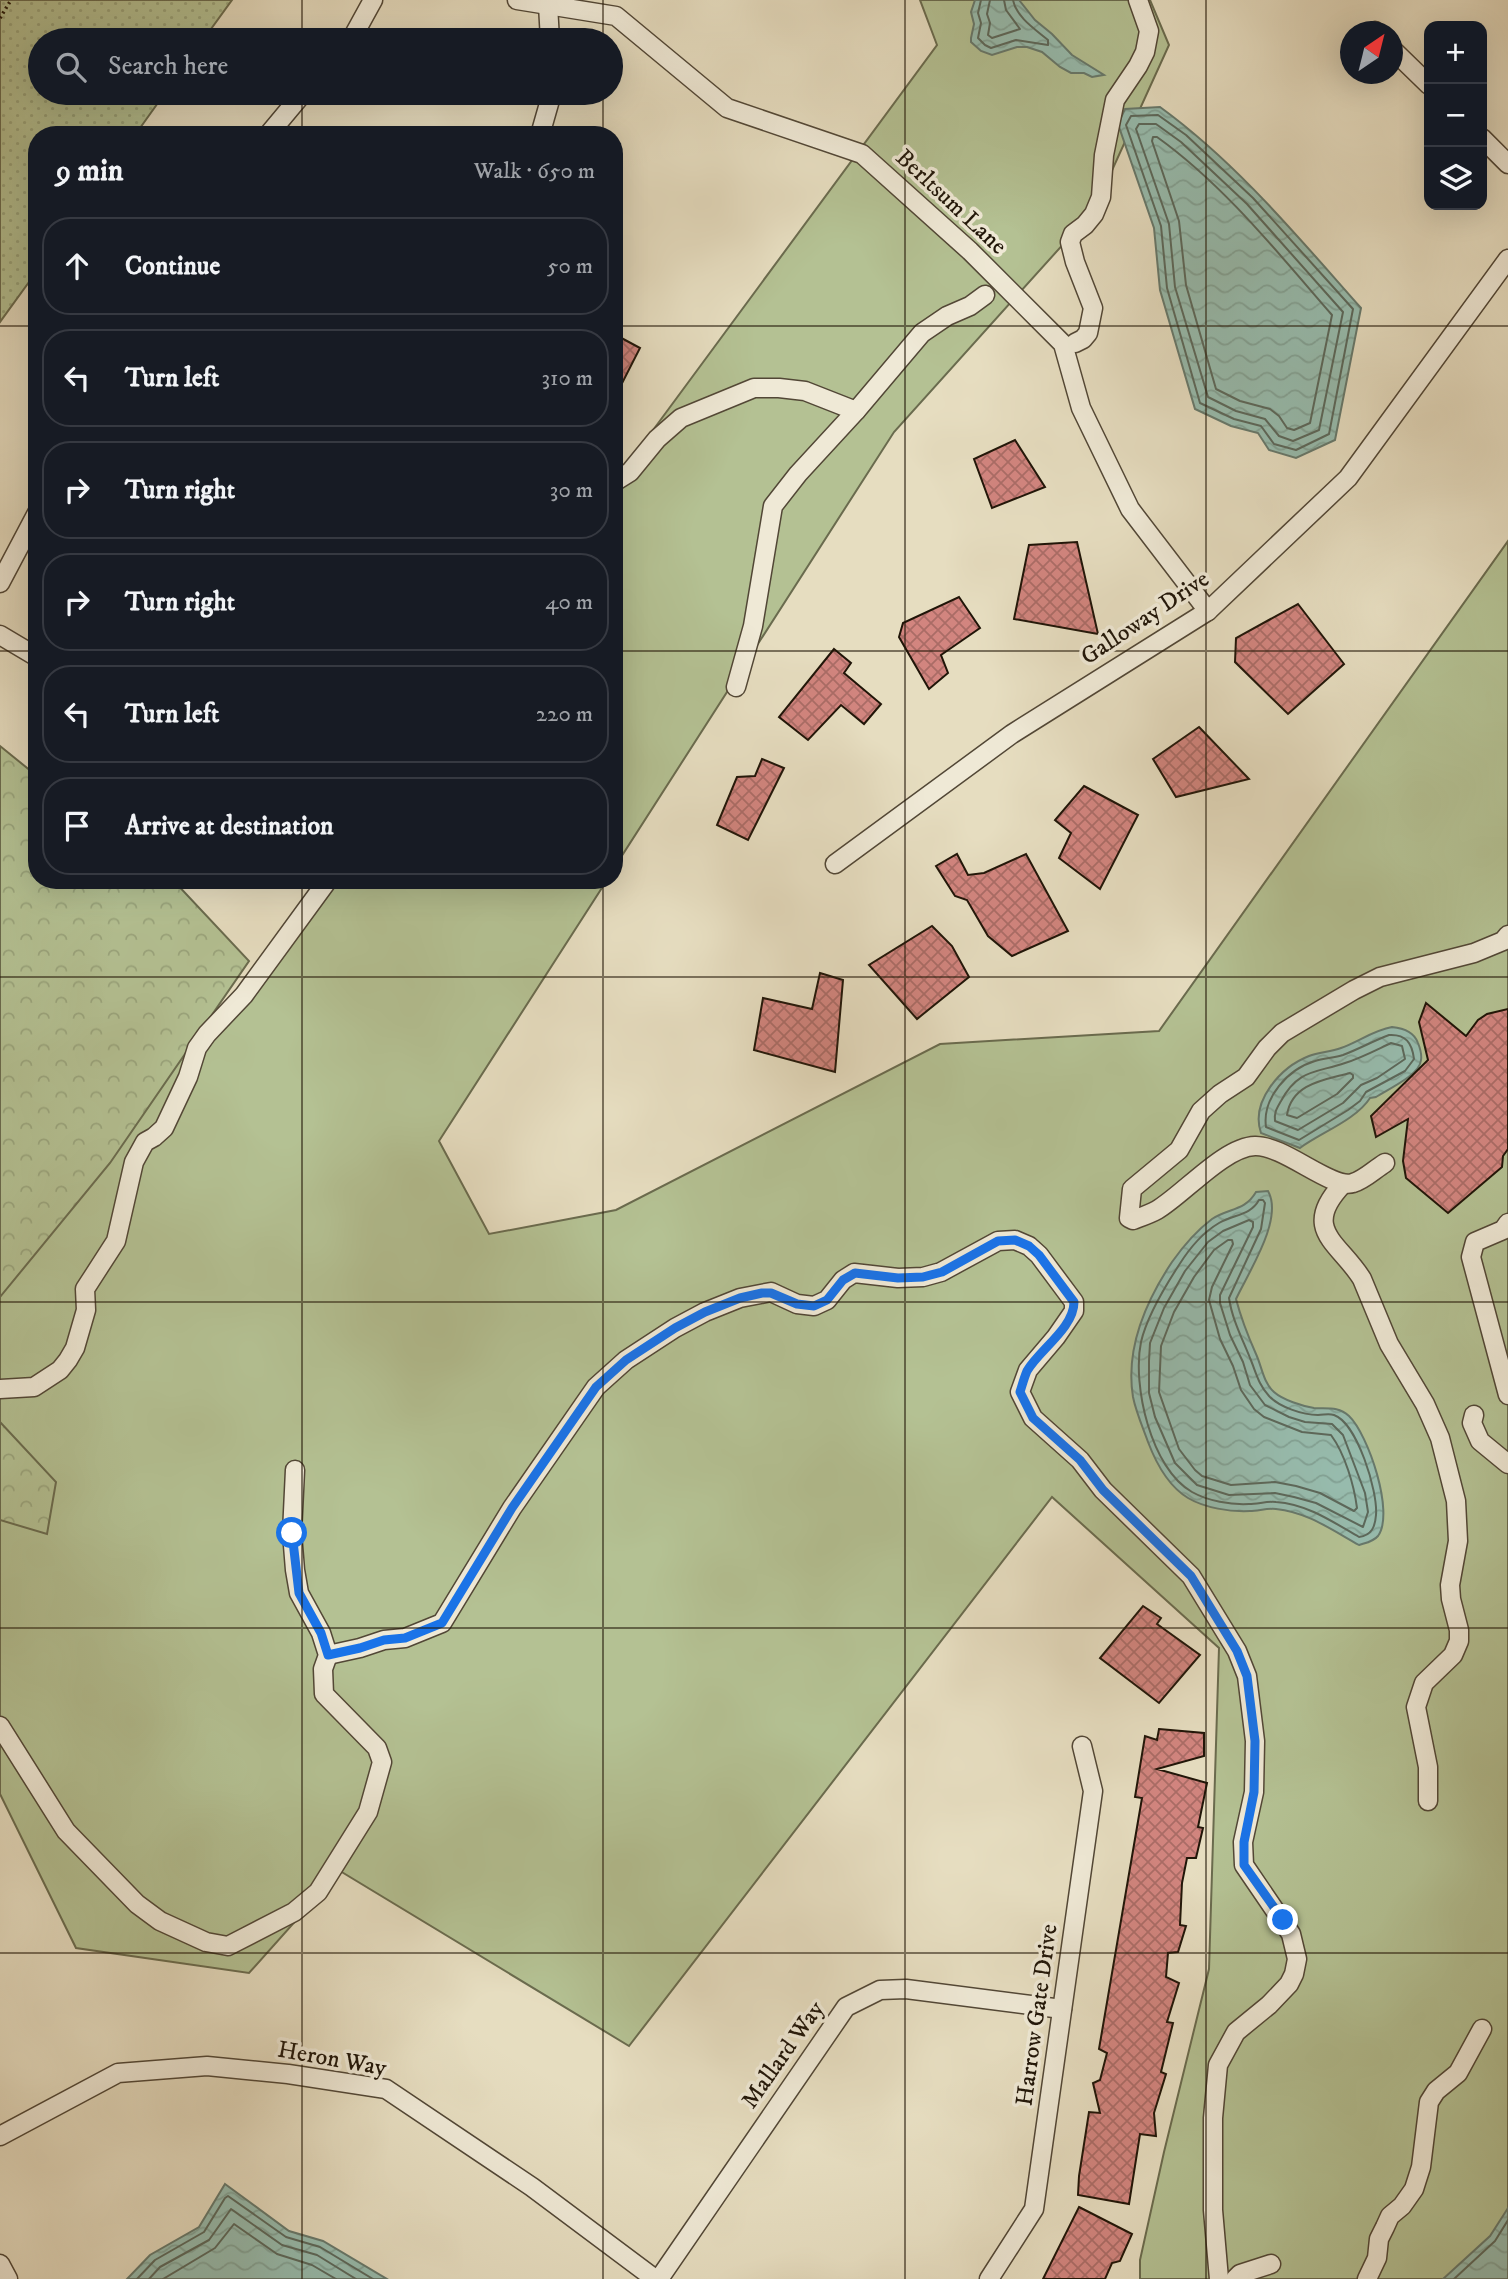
<!DOCTYPE html>
<html lang="en">
<head>
<meta charset="utf-8">
<style>
  body { margin:0; font-family:"IM FELL DW Pica",serif; background:#242831; color:#f1f3f6 }
  .controls { position:absolute; right:21px; top:21px; display:grid; overflow:hidden; border-radius:14px; box-shadow:0 7px 28px #0002 }
  .controls button { width:63px; height:63px; display:grid; place-items:center; padding:0; border:0; border-bottom:2px solid #363941; background:#171b24; color:#f1f3f6; font:35px sans-serif }
  .compass { position:absolute; left:1340px; top:21px; width:63px; height:63px; border-radius:50%; background:#171b24; box-shadow:0 7px 28px #0002; rotate:35deg }
  .stop { position:absolute; width:21px; height:21px; margin:-16px; border:5px solid #1a73e8; border-radius:50%; background:#fff }
  .stop.end { background:#1a73e8; border-color:#fff; box-shadow:0 2px 7px #0008 }
  .list { margin:0; padding:0; list-style:none }
  h2 { display:flex; justify-content:space-between; align-items:center; height:91px; margin:0; padding:0 28px; font-size:30px }
  h2 small { font-size:23px; font-weight:400; color:#9ea1a6 }
  .list li { display:grid; grid-template-columns:46px 1fr auto; gap:21px; align-items:center; box-sizing:border-box; height:98px; margin:0 14px 14px; padding:0 14px; border:2px solid #363941; border-radius:28px }
  .list b { display:block; font-size:26px; white-space:nowrap }
  .list em { font-size:23px; font-style:normal; color:#9ea1a6 }
  .icon { flex:none; width:38px; height:38px; fill:none; stroke:currentColor; stroke-width:2; stroke-linecap:round; stroke-linejoin:round }
  .map { position:relative; flex:none; width:1508px; height:2279px; overflow:hidden }
  .search { position:absolute; background:#171b24; box-shadow:0 7px 28px #0002; left:28px; top:28px; width:595px; height:77px; display:flex; align-items:center; gap:18px; box-sizing:border-box; padding:0 24px; border-radius:38px; color:#9ea1a6; font-size:26px }
  .panel { position:absolute; background:#171b24; box-shadow:0 7px 28px #0002; left:28px; top:126px; width:595px; height:763px; border-radius:28px }
  .map>svg:first-child { display:block }
  .green { fill:#b4c193; stroke:#6a6b4e; stroke-width:2 }
  .forest { fill:url(#forest-crowns); stroke:#6a6b4e; stroke-width:2 }
  .park { fill:url(#park-dots); stroke:#6a6b4e; stroke-width:2 }
  .water { fill:url(#water-waves); stroke:#67796c; stroke-width:2 }
  .lines { fill:none; stroke-linecap:round; stroke-linejoin:round }
  .shore { stroke:#5c685b; stroke-width:2 }
  .building { fill:url(#building-cross-hatch); stroke:#201508; stroke-width:2 }
  .minor-casing { stroke:#524736; stroke-width:21 }
  .path { stroke:#201508; stroke-width:3.5; stroke-dasharray:2 3.5; stroke-linecap:butt }
  .minor { stroke:#efe9d6; stroke-width:18 }
  .route { stroke:#1a73e8; stroke-width:9 }
  .grid { fill:none; stroke:#201508; stroke-width:2; stroke-opacity:0.55 }
  .labels { text-anchor:middle; dominant-baseline:central; stroke-width:7; stroke-linejoin:round; paint-order:stroke }
  .street-label { font-size:24px; fill:#201508; stroke:#efe9d6 }
</style>
</head>
<body>
<div class="map">
<svg width="1508" height="2279" viewBox="0 0 1508 2279">
  <defs>
    <pattern id="forest-crowns" width="20" height="18" patternUnits="userSpaceOnUse" patternTransform="scale(1.75)"><rect width="20" height="18" fill="#b4c193"/><path d="M2 6a3 3 0 1 1 6 0M12 15a3 3 0 1 1 6 0" fill="none" stroke="#9aa57d"/></pattern>
    <pattern id="park-dots" width="8" height="8" patternUnits="userSpaceOnUse" patternTransform="scale(1.75)"><rect width="8" height="8" fill="#b4c193"/><path d="M2 2h.1M6 6h.1" fill="none" stroke="#9aa57d" stroke-width="1.8" stroke-linecap="round"/></pattern>
    <pattern id="water-waves" width="16" height="10" patternUnits="userSpaceOnUse" patternTransform="scale(1.75)"><rect width="16" height="10" fill="#97bcae"/><path d="M0 5q4-4 8 0t8 0" fill="none" stroke="#82a194"/></pattern>
    <pattern id="building-cross-hatch" width="8" height="8" patternUnits="userSpaceOnUse" patternTransform="scale(1.75)"><rect width="8" height="8" fill="#d2857f"/><path d="M0 0l8 8M0 8l8-8" fill="none" stroke="#aa6c66"/></pattern>
  </defs>
  <rect width="100%" height="100%" fill="#e6ddc0"/>
  <filter id="stains"><feTurbulence type="fractalNoise" baseFrequency=".00286" numOctaves="4"/><feColorMatrix values="0 0 0 0 .2 0 0 0 0 .09 0 0 0 0 .02 0 0 0 .5 -.17"/></filter>
  <radialGradient id="worn" r=".72"><stop offset=".6" stop-color="#630" stop-opacity="0"/><stop offset="1" stop-color="#630" stop-opacity=".3"/></radialGradient>
  <g class="green">
    <path d="M920 0H1150L1169 45 1094 210 894 432 614 868V483L937 45Z"/>
    <path d="M1508 541V2279H1140V2260L1164 2152 1209 1969 1219 1648 1052 1497 629 2046 340 1871 249 1973 76 1948 0 1794V1201L233 1000 322 880H607L439 1141 489 1234 616 1210 940 1044 1159 1031Z"/>
  </g>
  <g class="forest">
    <path d="M0 746 37 776V880H173L249 961 110 1163 0 1297Z"/>
    <path d="M0 1422 56 1482 47 1534 0 1520Z"/>
  </g>
  <path class="park" d="M0 0H232L203 40H40V93H165L135 135H37V271L0 322Z"/>
  <g class="water">
    <path d="M975 0H1019L1035 20 1052 34 1072 55 1104 75 1092 77 1084 73H1071L1060 67 1042 52 1027 47H1017L992 55 981 51 971 42V38L974 24 971 12Z"/>
    <path d="M1160 107C1237 163 1298 237 1361 308L1335 440 1296 458 1269 450 1258 433 1231 426 1195 409 1160 290 1154 228 1118 124 1125 109Z"/>
    <path d="M1392 1027C1403 1028 1414 1032 1418 1043 1420 1048 1422 1054 1421 1060 1420 1075 1388 1089 1376 1097L1370 1098C1356 1120 1320 1133 1300 1148L1261 1133C1250 1101 1281 1067 1309 1056 1319 1052 1330 1052 1341 1048 1358 1042 1374 1030 1392 1027Z"/>
    <path d="M1268 1191C1284 1219 1248 1273 1236 1299 1241 1318 1248 1336 1256 1354 1262 1367 1263 1382 1274 1392 1283 1400 1302 1406 1314 1408 1327 1409 1338 1406 1349 1416 1368 1434 1395 1513 1378 1536 1373 1542 1365 1543 1359 1545 1332 1530 1307 1512 1276 1509 1267 1508 1258 1511 1250 1511 1230 1512 1205 1508 1188 1498 1168 1486 1156 1463 1148 1442 1143 1428 1136 1412 1133 1397 1125 1348 1146 1301 1172 1262 1184 1245 1196 1231 1212 1219 1229 1208 1245 1211 1256 1192Z"/>
    <path d="M225 2184 289 2231 323 2241 387 2279H127L150 2255 199 2227Z"/>
    <path d="M1508 2208V2279H1443L1490 2236Z"/>
  </g>
  <g class="lines">
    <g class="shore">
      <path d="M981 0 978 13 981 23 978 38 985 45 991 48 1016 40 1048 45V40C1036 30 1016 17 1013 0"/>
      <path d="M990 0 987 14 990 23 988 35 992 38 1020 29 1006 10 1004 0"/>
      <path d="M1158 115 1186 135 1253 198 1353 309 1329 434 1296 450 1274 444 1261 426 1234 419 1200 403 1167 288 1161 226 1126 125 1131 116Z"/>
      <path d="M1139 124H1156L1181 142 1247 204 1343 312 1319 430 1293 441 1279 436 1265 419 1236 411 1208 397 1175 287 1169 224 1136 129Z"/>
      <path d="M1153 137H1157C1224 185 1278 253 1332 315L1310 423 1294 430 1287 428 1279 416 1270 409 1240 401 1216 389 1186 285 1179 221 1152 141Z"/>
      <path d="M1389 1035C1406 1034 1412 1043 1414 1059L1405 1071 1366 1092 1360 1101 1348 1110 1299 1140 1266 1127C1262 1098 1288 1069 1315 1061 1324 1058 1334 1058 1343 1055 1359 1049 1373 1041 1389 1035Z"/>
      <path d="M1391 1043 1402 1046 1405 1059 1377 1078 1361 1085 1343 1103 1298 1130 1275 1121C1274 1112 1277 1108 1281 1101 1298 1069 1316 1073 1345 1063 1361 1058 1376 1050 1391 1043Z"/>
      <path d="M1350 1073 1353 1075V1078L1337 1094 1297 1118 1287 1115C1292 1083 1325 1080 1350 1073Z"/>
      <path d="M1259 1200H1263L1265 1203 1261 1229 1229 1298C1232 1319 1242 1338 1250 1358 1256 1372 1258 1384 1269 1396 1279 1407 1303 1415 1318 1415 1324 1415 1328 1413 1334 1415 1357 1423 1378 1491 1376 1515 1375 1527 1372 1535 1359 1537 1333 1522 1307 1504 1276 1502 1267 1501 1258 1504 1249 1504 1231 1505 1208 1501 1192 1492 1151 1469 1132 1385 1141 1342 1147 1316 1164 1288 1179 1265 1189 1249 1202 1233 1219 1223 1234 1214 1250 1216 1259 1200Z"/>
      <path d="M1249 1220 1253 1222V1227L1220 1295V1303L1230 1335 1243 1362 1250 1385 1265 1405 1289 1417 1305 1422 1332 1424 1343 1435 1365 1493 1368 1512 1363 1527 1316 1503 1294 1497 1275 1493 1229 1495 1197 1485 1175 1463 1155 1417 1149 1393V1361L1150 1343 1164 1308 1185 1271 1208 1242 1223 1231Z"/>
      <path d="M1228 1240H1232L1233 1244 1212 1287 1209 1300 1220 1339 1233 1366 1241 1390 1254 1409 1264 1417 1302 1432 1331 1435C1345 1454 1354 1485 1357 1508L1354 1511 1320 1493 1296 1486 1275 1482 1231 1485 1202 1476 1195 1470 1179 1449 1159 1392 1161 1346 1174 1312 1194 1277 1214 1250Z"/>
      <path d="M137 2279 155 2260 204 2232 225 2198 228 2196 286 2237 320 2247 373 2279"/>
      <path d="M149 2279 160 2267 209 2240 231 2209 282 2245 317 2255 356 2279"/>
      <path d="M163 2279 215 2248 234 2224 277 2254 312 2265 336 2279"/>
      <path d="M1454 2279 1495 2241 1508 2220"/>
    </g>
  </g>
  <g class="building">
    <path d="M614 334 640 348 614 399Z"/>
    <path d="M1015 440 1045 487 992 508 974 459Z"/>
    <path d="M1077 542 1098 634 1014 619 1029 545Z"/>
    <path d="M959 597 980 628 941 655 948 673 929 689 899 637 903 623Z"/>
    <path d="M1298 604 1344 664 1288 714 1235 662 1236 638Z"/>
    <path d="M834 649 851 663 844 673 881 704 864 724 841 705 808 740 779 717Z"/>
    <path d="M1199 727 1249 779 1176 797 1153 759Z"/>
    <path d="M762 759 784 768 748 840 717 825 737 777 755 776Z"/>
    <path d="M1084 786 1138 815 1100 889 1059 858 1071 833 1055 820Z"/>
    <path d="M957 854 968 875 984 873 1026 854 1068 931 1012 956 988 936 967 900 955 896 936 866Z"/>
    <path d="M932 926 952 946 969 977 917 1019 869 965Z"/>
    <path d="M820 973 843 980 835 1072 754 1050 763 998 812 1009Z"/>
    <path d="M1426 1003 1466 1036 1478 1020 1487 1014 1508 1009V1149L1503 1156 1502 1167 1448 1213 1406 1178 1403 1161 1408 1119 1376 1137 1371 1116 1428 1060 1419 1022Z"/>
    <path d="M1143 1606 1161 1618 1157 1624 1200 1655 1159 1703 1100 1658Z"/>
    <path d="M1159 1729 1204 1733V1756L1157 1769 1207 1783 1198 1827 1203 1828 1196 1858H1187L1182 1883 1180 1925 1186 1926 1178 1952 1168 1953 1166 1977 1179 1983 1167 2022 1173 2023 1161 2072 1166 2074 1154 2113 1156 2136 1140 2134 1129 2204 1078 2195 1079 2176 1089 2112 1100 2113 1093 2083 1100 2080 1107 2053 1099 2049 1142 1798 1135 1797 1145 1736 1157 1740Z"/>
    <path d="M1079 2207 1132 2234 1120 2261 1112 2263 1105 2279H1043Z"/>
  </g>
  <g class="lines">
    <defs>
      <g id="minor">
        <path d="M517 0 616 16 727 108 862 154 970 251 1063 344 1081 408 1130 509 1208 611"/>
        <path d="M548 5 550 40"/>
        <path d="M1375 31V32"/>
        <path d="M351 40 373 0"/>
        <path d="M1392 49 1429 85"/>
        <path d="M268 135 303 93"/>
        <path d="M540 135 552 93"/>
        <path d="M1482 138 1508 164"/>
        <path d="M1075 343 1083 339 1088 333 1093 308 1075 262 1070 242 1073 234 1085 225 1094 214 1101 197 1104 155 1115 100 1138 66 1145 52 1149 31 1138 0"/>
        <path d="M614 482 630 472 657 439 681 418 754 388H779L805 391 856 411"/>
        <path d="M0 583 37 513"/>
        <path d="M0 635 37 657"/>
        <path d="M736 687 753 626 773 506 798 474 856 411 922 333 947 316 970 306 985 295"/>
        <path d="M835 864 1012 734 1208 611 1348 478 1508 259"/>
        <path d="M1385 1163C1375 1169 1364 1180 1353 1183 1332 1190 1284 1145 1255 1146 1224 1147 1184 1194 1157 1210 1150 1214 1141 1217 1133 1220L1129 1218 1132 1189 1179 1150 1201 1111 1220 1094 1246 1077 1267 1048 1282 1033 1354 990 1380 977 1474 953 1503 941 1508 935"/>
        <path d="M1342 1185C1300 1230 1340 1243 1362 1279L1389 1344 1425 1404 1440 1438 1456 1501 1458 1541 1450 1585 1451 1599 1459 1630V1641L1453 1655 1424 1683 1416 1707 1428 1767V1801"/>
        <path d="M1508 1223 1503 1230 1475 1242 1471 1257 1508 1395"/>
        <path d="M0 1389 34 1387 60 1370 68 1360 75 1348 86 1310 85 1289 116 1241 134 1162 145 1142 154 1137 164 1128 188 1077 197 1048 207 1034 244 995 328 880"/>
        <path d="M1474 1415 1472 1423 1480 1441 1508 1464"/>
        <path d="M328 1655 360 1648 384 1640 405 1638 442 1623 512 1508 596 1387 626 1360 675 1328 705 1312 740 1298 771 1292 797 1304 814 1306 827 1300 843 1280 854 1273 898 1278 923 1277 941 1272 998 1241 1015 1240 1029 1246 1039 1255 1074 1302V1311L1056 1337 1028 1370 1020 1392 1033 1418 1080 1460 1103 1490 1191 1576 1237 1651 1247 1676 1255 1741 1254 1792 1243 1842 1244 1865 1291 1934 1297 1959 1294 1974 1289 1984 1269 2005 1236 2032 1218 2065 1213 2118V2210L1219 2279"/>
        <path d="M0 1726 66 1831 137 1904 160 1921 206 1942 228 1946 294 1912 318 1892 368 1812 382 1762 377 1748 324 1694 323 1669 328 1655 321 1633 299 1593 295 1570 292 1533 295 1470"/>
        <path d="M0 2136 118 2073 207 2066 288 2074 386 2089 532 2187 655 2279"/>
        <path d="M0 2264 8 2279"/>
        <path d="M659 2279 846 2007 880 1990 906 1989 1062 2009"/>
        <path d="M989 2279 1034 2209 1093 1791 1082 1746"/>
        <path d="M1235 2279 1240 2274 1271 2264"/>
        <path d="M1367 2279 1377 2258 1379 2239 1385 2227 1390 2216 1402 2206 1414 2189 1421 2167 1429 2102 1436 2091 1458 2073 1482 2029"/>
      </g>
    </defs>
    <use href="#minor" class="minor-casing"/>
    <path class="path" d="M0 18 11 0"/>
    <use href="#minor" class="minor"/>
  </g>
  <g class="lines">
    <path class="route" d="M292 1533 299 1593 321 1633 328 1655 360 1648 384 1640 405 1638 442 1623 512 1508 596 1387 626 1360 675 1328 705 1312 740 1298 762 1293H771L797 1304 814 1306 827 1300 843 1280 855 1273 898 1278 923 1277 942 1272 998 1241 1015 1240 1029 1246 1039 1255 1074 1302C1074 1328 1039 1350 1027 1371 1024 1378 1022 1386 1020 1392L1033 1418 1080 1460 1103 1490 1191 1576 1237 1651 1247 1676 1255 1741 1254 1792 1244 1842V1865L1283 1920"/>
  </g>
  <path class="grid" d="M302 0V40M603 0V40M905 0V2279M1206 0V2279M302 93V135M603 93V135M0 326H37M614 326H1508M0 651H37M614 651H1508M302 880V2279M603 880V2279M0 977H1508M0 1302H1508M0 1628H1508M0 1953H1508"/>
  <g class="labels">
    <g class="street-label">
      <text transform="translate(951 202) rotate(43)">Berltsum Lane</text>
      <text transform="translate(1145 618) rotate(-34)">Galloway Drive</text>
      <text transform="translate(1037 2015) rotate(-82)">Harrow Gate Drive</text>
      <text transform="translate(783 2055) rotate(-55)">Mallard Way</text>
      <text transform="translate(332 2059) rotate(10)">Heron Way</text>
    </g>
  </g>
  <rect width="100%" height="100%" filter="url(#stains)"/>
  <rect width="100%" height="100%" fill="url(#worn)"/>
</svg>
<div class="controls">
<button>+</button>
<button>−</button>
<button><svg class="icon" aria-label="layers" viewBox="0 0 24 24"><path d="M12 4l9 5-9 5-9-5zM3 14l9 5 9-5"/></svg></button>
</div>
<svg class="compass" viewBox="-18 -18 36 36"><path d="M0-13l5 13h-10z" fill="#e53935"/><path d="M0 13l5-13h-10z" fill="#9ea1a6"/></svg>
<div class="stop" style="left:292px;top:1533px"></div>
<div class="stop end" style="left:1283px;top:1920px"></div>
<div class="search"><svg class="icon" aria-label="search" viewBox="0 0 24 24"><circle cx="10" cy="10" r="6"/><path d="M15 15l6 6"/></svg>Search here</div>
<section class="panel">
<h2>9 min<small>Walk · 650 m</small></h2>
<ul class="list">
<li><svg class="icon" aria-label="ahead" viewBox="0 0 24 24"><path d="M12 20V5M6 11l6-6 6 6"/></svg><div><b>Continue</b></div><em>50 m</em></li>
<li><svg class="icon" aria-label="left" viewBox="0 0 24 24"><path d="M17 20v-9H6M10 6l-5 5 5 5"/></svg><div><b>Turn left</b></div><em>310 m</em></li>
<li><svg class="icon" aria-label="right" viewBox="0 0 24 24"><path d="M7 20v-9h11M14 6l5 5-5 5"/></svg><div><b>Turn right</b></div><em>30 m</em></li>
<li><svg class="icon" aria-label="right" viewBox="0 0 24 24"><path d="M7 20v-9h11M14 6l5 5-5 5"/></svg><div><b>Turn right</b></div><em>40 m</em></li>
<li><svg class="icon" aria-label="left" viewBox="0 0 24 24"><path d="M17 20v-9H6M10 6l-5 5 5 5"/></svg><div><b>Turn left</b></div><em>220 m</em></li>
<li><svg class="icon" aria-label="arrive" viewBox="0 0 24 24"><path d="M6 21V4h12l-3 4 3 4H6"/></svg><div><b>Arrive at destination</b></div></li>
</ul>
</section>
</div>
</body>
</html>
